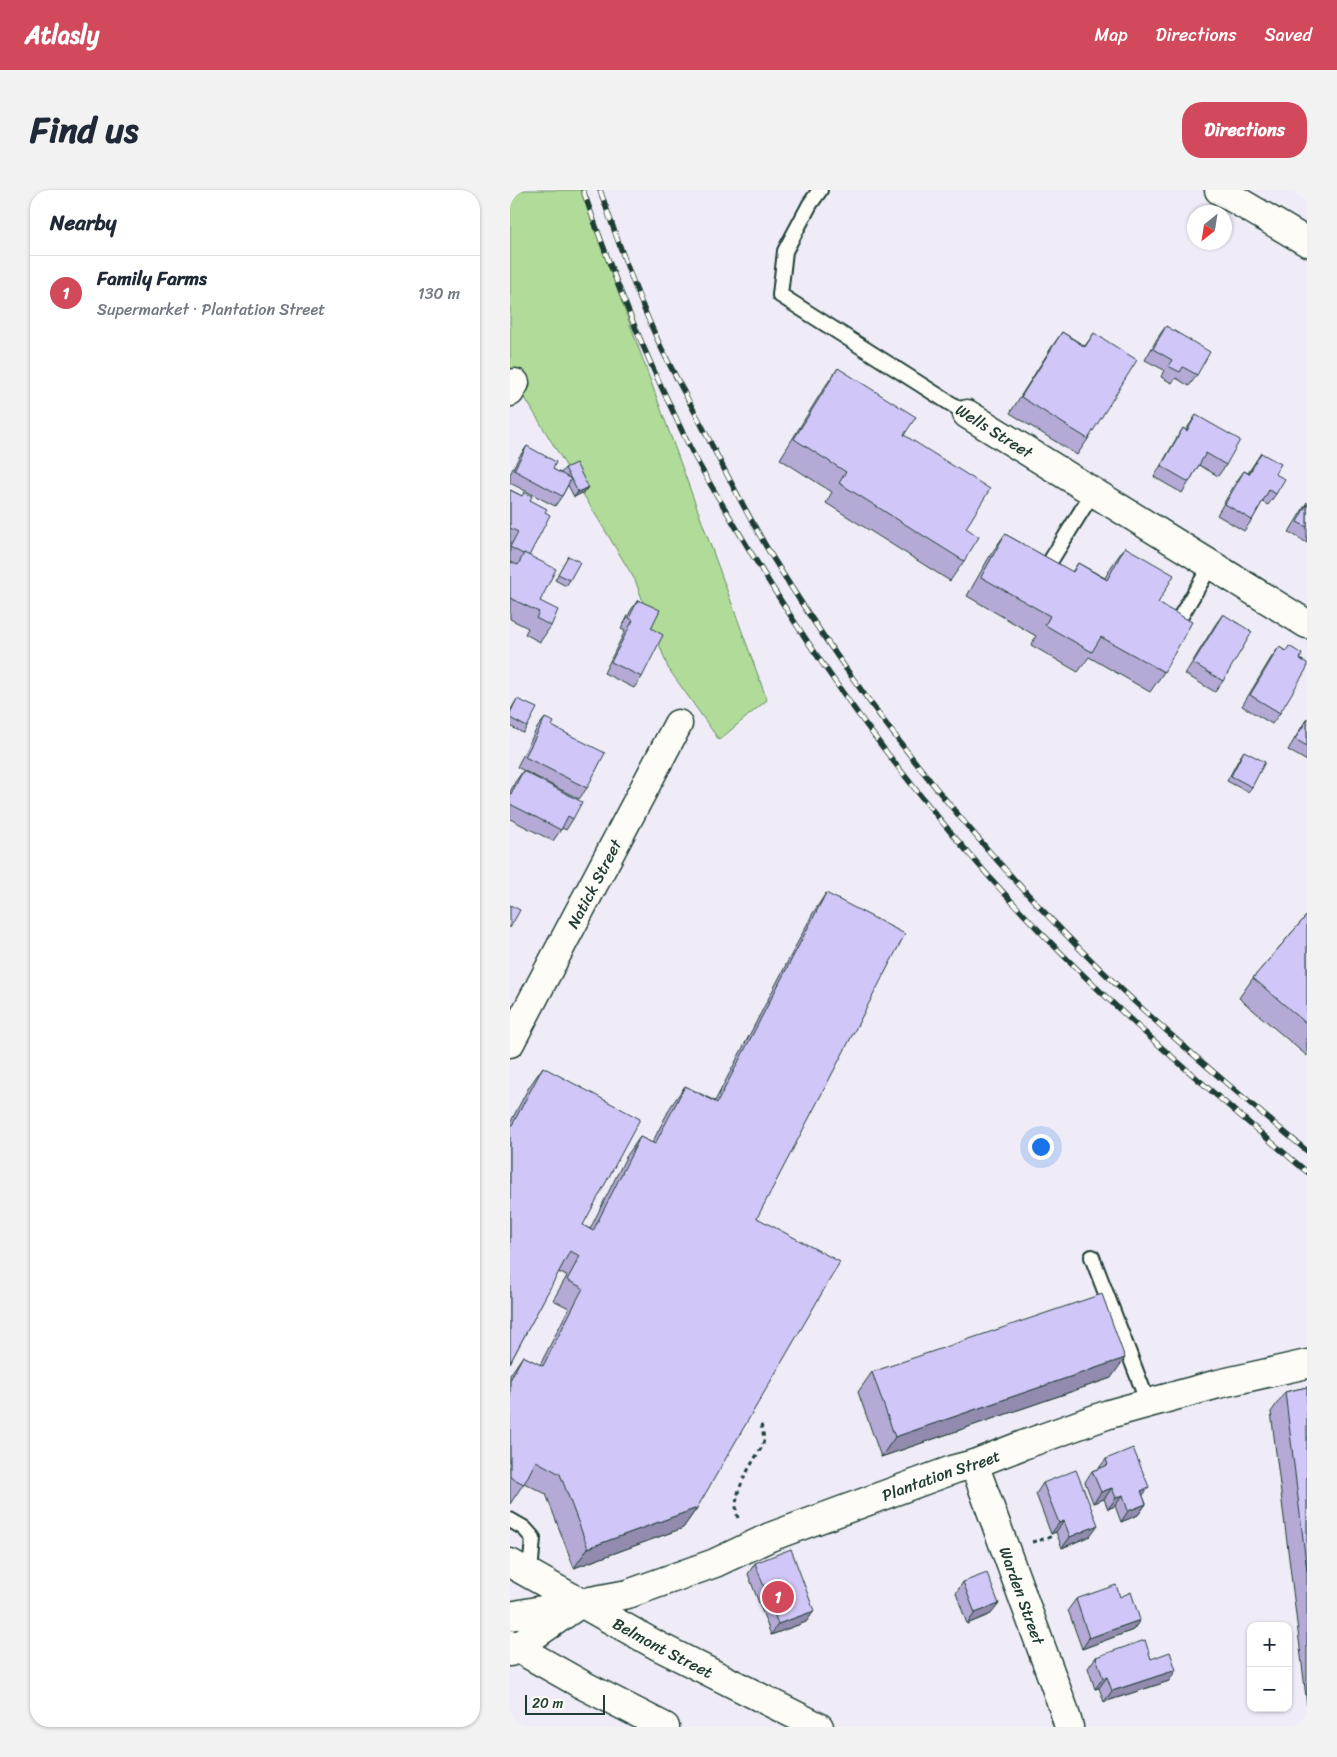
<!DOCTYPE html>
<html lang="en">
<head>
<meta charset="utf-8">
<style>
  body { margin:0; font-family:Sriracha,sans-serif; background:#f2f2f3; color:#1f2937 }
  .controls { position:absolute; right:15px; bottom:15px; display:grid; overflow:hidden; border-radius:10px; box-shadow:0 1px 4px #0004 }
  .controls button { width:45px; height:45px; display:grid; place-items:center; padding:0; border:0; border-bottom:1px solid #e0e1e3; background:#fff; color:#1f2937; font:25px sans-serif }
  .compass { position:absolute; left:677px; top:15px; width:45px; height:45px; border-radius:50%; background:#fff; box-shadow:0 1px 4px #0004; rotate:210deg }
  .scale { position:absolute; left:15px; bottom:12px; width:80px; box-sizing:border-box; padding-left:5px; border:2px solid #1f3d34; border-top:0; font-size:14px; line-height:18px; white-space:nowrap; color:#1f3d34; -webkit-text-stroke:4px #fdfcf7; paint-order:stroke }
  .you { position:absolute; left:530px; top:956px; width:18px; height:18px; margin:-12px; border:4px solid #fff; border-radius:50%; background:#1a73e8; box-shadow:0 0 0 8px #1a73e833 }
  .badge { display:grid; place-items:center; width:32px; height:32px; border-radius:50%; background:#d1495b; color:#fff; font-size:16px; font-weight:700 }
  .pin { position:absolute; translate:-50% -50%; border:2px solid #fff; box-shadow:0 1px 5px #0006 }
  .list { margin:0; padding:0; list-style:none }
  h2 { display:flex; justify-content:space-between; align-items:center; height:65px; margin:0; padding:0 20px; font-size:21px }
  h2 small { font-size:16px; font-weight:400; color:#747a83 }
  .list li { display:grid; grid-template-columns:32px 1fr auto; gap:15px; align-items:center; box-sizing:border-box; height:75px; padding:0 20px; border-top:1px solid #e0e1e3 }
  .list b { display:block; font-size:19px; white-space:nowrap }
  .list p { margin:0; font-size:16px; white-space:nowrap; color:#747a83 }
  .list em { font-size:16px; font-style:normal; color:#747a83 }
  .map { position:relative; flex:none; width:797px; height:1537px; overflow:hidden; border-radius:20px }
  header { display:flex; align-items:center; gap:30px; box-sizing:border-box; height:70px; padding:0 25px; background:#d1495b; color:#fff }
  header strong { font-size:24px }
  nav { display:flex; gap:28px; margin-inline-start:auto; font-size:18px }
  .intro { display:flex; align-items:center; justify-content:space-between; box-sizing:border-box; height:120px; padding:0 30px }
  h1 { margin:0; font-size:35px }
  .button { padding:12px 22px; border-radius:20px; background:#d1495b; color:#fff; font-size:18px; font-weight:700 }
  main { display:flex; gap:30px; padding:0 30px }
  aside { flex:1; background:#fff; border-radius:20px; box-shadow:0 1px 4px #0004 }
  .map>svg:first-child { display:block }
  .green { fill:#b0db98; stroke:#688c66 }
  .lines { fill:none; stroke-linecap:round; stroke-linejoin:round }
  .service-casing { stroke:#1f3d34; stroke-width:18 }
  .minor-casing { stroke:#1f3d34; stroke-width:31 }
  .secondary-casing { stroke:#1f3d34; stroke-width:31 }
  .trunk-casing { stroke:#1f3d34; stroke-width:31 }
  .path { stroke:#1f3d34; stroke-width:3; stroke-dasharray:4 4; stroke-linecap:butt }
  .service { stroke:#fdfcf7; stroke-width:14 }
  .minor { stroke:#fdfcf7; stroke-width:28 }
  .secondary { stroke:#fdfcf7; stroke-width:28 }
  .trunk { stroke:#fdfcf7; stroke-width:28 }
  .rail-casing { stroke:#1f3d34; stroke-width:5.5 }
  .rail { stroke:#fdfcf7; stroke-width:4; stroke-dasharray:11; stroke-linecap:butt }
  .wall { fill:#b4aad5; stroke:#1f3d34 }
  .shaded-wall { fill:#928bae; stroke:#1f3d34 }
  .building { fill:#d1c6f8; stroke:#1f3d34 }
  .labels { text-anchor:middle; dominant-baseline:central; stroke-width:4; stroke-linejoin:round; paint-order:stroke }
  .street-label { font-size:16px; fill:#1f3d34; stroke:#fdfcf7 }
</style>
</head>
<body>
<header>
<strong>Atlasly</strong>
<nav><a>Map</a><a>Directions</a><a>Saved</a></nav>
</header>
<div class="intro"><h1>Find us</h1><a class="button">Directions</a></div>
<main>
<aside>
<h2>Nearby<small></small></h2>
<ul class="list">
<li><span class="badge">1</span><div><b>Family Farms</b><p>Supermarket · Plantation Street</p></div><em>130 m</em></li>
</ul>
</aside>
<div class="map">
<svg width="797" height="1537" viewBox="0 0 797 1537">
  <rect width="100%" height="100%" fill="#f0ecf7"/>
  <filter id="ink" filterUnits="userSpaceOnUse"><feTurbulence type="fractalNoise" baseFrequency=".02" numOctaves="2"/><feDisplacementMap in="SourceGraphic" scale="10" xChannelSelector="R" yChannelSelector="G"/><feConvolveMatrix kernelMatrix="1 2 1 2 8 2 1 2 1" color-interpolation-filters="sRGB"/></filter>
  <g filter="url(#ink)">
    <path class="green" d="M0 0H71L257 510 209 550 158 478 125 390 0 183Z"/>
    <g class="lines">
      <defs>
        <g id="service">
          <path d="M310 0 300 14 275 61 270 105 457 224"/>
          <path d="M538 375 583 302"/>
          <path d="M662 441 701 375"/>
          <path d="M582 1067 638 1213"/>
          <path d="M0 1330 14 1338 23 1348 20 1384"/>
        </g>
        <g id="minor">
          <path d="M709 0 797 52"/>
          <path d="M0 202 5 193"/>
          <path d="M457 224 797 434"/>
          <path id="s1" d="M0 853 168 534"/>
          <path id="s2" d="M464 1274 553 1517 559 1537"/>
        </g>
        <g id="secondary">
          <path id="s3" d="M0 1426 118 1404 205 1373 260 1347 445 1279 464 1274 513 1255 599 1224 708 1194 797 1174"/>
          <path d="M0 1462 65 1417"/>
        </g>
        <g id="trunk">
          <path id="s4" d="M0 1373 148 1456 309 1537"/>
          <path d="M0 1454 71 1494 155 1537"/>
        </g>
      </defs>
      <use href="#service" class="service-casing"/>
      <use href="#minor" class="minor-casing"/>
      <use href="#secondary" class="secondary-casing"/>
      <use href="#trunk" class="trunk-casing"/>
      <g class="path">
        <path d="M228 1328C221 1308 235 1285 245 1268 248 1263 252 1258 253 1254 255 1247 252 1240 251 1234"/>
        <path d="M522 1352 541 1347"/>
      </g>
      <use href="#service" class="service"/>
      <use href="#minor" class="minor"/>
      <use href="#secondary" class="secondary"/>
      <use href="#trunk" class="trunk"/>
      <defs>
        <g id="rail">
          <path d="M73 0C98 72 126 144 159 213 168 232 176 251 186 269 198 291 211 312 224 334 316 491 426 638 555 767 631 843 715 913 797 982"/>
          <path d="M90 0C108 51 126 104 149 153 162 181 177 207 191 234 214 279 237 325 263 368 349 507 451 638 566 755 638 828 718 895 797 961"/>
        </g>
      </defs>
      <use href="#rail" class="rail-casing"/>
      <use href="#rail" class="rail"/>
    </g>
    <g class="wall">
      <path d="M656 136 687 185 679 196 666 188 662 193 651 187 654 180 635 170 648 147Z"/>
      <path d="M552 142 575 156 584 143 578 249 567 265 500 223 541 158Z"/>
      <path d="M328 178 394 245 456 338 454 371 440 391 316 313 322 302 270 269 314 198Z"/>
      <path d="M686 225 716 275 708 286 689 275 679 292 672 303 644 287 666 249 673 238 676 240Z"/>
      <path d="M17 256 43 279 52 284 51 283 55 278 78 297 74 302 64 307 58 295 52 306 45 316 0 293V284L9 267Z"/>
      <path d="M751 263 765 284 766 304 758 315 752 312 742 330 734 341 707 325 726 292 734 281 738 283Z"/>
      <path d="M0 300 20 310 35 322 19 366 30 411 41 436 30 452 15 444 18 438 0 429Z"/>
      <path d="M797 312V353L779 342Z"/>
      <path d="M495 344 562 382 568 373 595 388 601 377 615 357 648 413 654 482 640 502 579 467 568 482 521 455 526 446 457 406 481 364Z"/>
      <path d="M58 366 60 390 56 396 45 390Z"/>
      <path d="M128 410 141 438 132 487 124 498 94 483 115 441 111 439 121 420Z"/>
      <path d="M713 424V491L705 502 675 484 705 435Z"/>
      <path d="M769 457 790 469 770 523 762 534 732 516 761 468Z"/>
      <path d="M7 509 17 537 13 543 0 536V521Z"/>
      <path d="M35 528 42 536 77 598 69 609 7 577 27 538Z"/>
      <path d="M797 528V571L778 560Z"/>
      <path d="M734 561 742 597 738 602 717 591 730 567Z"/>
      <path d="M13 581 63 629 56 640 52 638 43 651 0 629V602L5 592Z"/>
      <path d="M316 703 247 1028 187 1318 173 1338 64 1378 36 1304 14 1293 0 1314V1185L13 1166 30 1175 59 1118 43 1110 57 1086 48 1082 0 1173V933L19 897 33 877 73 1035 80 1039 116 967 130 947 142 953 161 916 175 896 205 911 303 723Z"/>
      <path d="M797 725V866L729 808 743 788Z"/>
      <path d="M362 1182 601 1188 371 1267 348 1202Z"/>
      <path d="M797 1197V1515L761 1222 775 1202Z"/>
      <path d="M596 1269 633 1306 636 1314 628 1325 611 1332 605 1316 598 1319 594 1309 583 1313 575 1292 582 1281 589 1278Z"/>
      <path d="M533 1293 580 1346 552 1358 546 1342 541 1344 526 1304Z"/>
      <path d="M245 1373 304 1421 296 1432 261 1445 238 1384Z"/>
      <path d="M453 1392 481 1424 457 1434 446 1403Z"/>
      <path d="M610 1407 630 1430 623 1440 572 1459 558 1420 566 1409Z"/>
      <path d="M586 1467 641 1469 659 1491 594 1512 589 1498 585 1499 578 1478Z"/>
    </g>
    <g class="shaded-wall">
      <path d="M78 297 74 302 64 307 68 302Z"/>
      <path d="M615 1168 601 1188 371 1267 385 1247Z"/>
      <path d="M639 1297 631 1308V1301Z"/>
      <path d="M602 1298 594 1309 583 1313 591 1302Z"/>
      <path d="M613 1305 605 1316 598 1319 606 1308Z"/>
      <path d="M636 1314 628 1325 611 1332 618 1321Z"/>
      <path d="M187 1318 173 1338 64 1378 78 1358Z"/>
      <path d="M554 1331 546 1342 541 1344 549 1333Z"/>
      <path d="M588 1335 580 1346 552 1358 560 1347Z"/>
      <path d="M489 1414 481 1424 457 1434 465 1423Z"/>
      <path d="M304 1421 296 1432 261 1445 268 1434Z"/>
      <path d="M630 1430 623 1440 572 1459 579 1448Z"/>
      <path d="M666 1480 659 1491 594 1512 602 1501Z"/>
      <path d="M597 1487 589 1498 585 1499 593 1488Z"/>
    </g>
    <g class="building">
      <path d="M656 136 700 162 687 185 673 177 670 182 658 176 662 170 643 159Z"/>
      <path d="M552 142 575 157 584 143 627 170 578 249 511 207Z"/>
      <path d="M328 178 406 227 394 245 480 299 456 338 469 347 454 371 329 293 336 282 284 249Z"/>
      <path d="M686 225 730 250 716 275 696 263 679 292 651 276 673 238 677 241Z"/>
      <path d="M17 256 46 272 43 279 61 289 52 306 4 280Z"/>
      <path d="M751 263 771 274 765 284 775 289 766 304 759 300 742 330 715 314 734 281 739 284Z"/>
      <path d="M66 273 78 297 68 302 55 278Z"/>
      <path d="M0 300 12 306 14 302 22 306 20 310 37 319 35 322 40 325 19 366 14 363 13 364 0 357 8 342 0 338Z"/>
      <path d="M797 314V337L787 332Z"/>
      <path d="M495 344 563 382 568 373 597 390 615 357 664 385 648 413 682 432 654 482 591 447 582 462 535 435 540 426 471 387Z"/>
      <path d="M14 363 46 379 30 411 48 420 41 436 26 428 29 422 0 408V372L8 375Z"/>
      <path d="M58 366 70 372 60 390 48 384Z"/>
      <path d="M128 410 150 420 141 438 153 445 132 487 101 472 123 430 119 428Z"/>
      <path d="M713 424 742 442 713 491 683 473Z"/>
      <path d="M779 456 792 464 790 469 797 473V478L770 523 740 505 769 457 776 461Z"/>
      <path d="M7 509 27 518 17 537 0 528V523Z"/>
      <path d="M35 528 44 532 42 536 95 563 77 598 15 567Z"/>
      <path d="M797 530V556L785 549Z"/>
      <path d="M734 561 755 572 742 597 721 586Z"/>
      <path d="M13 581 72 612 63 629 58 626 51 640 0 614V606Z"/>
      <path d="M316 703 395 744 247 1028 330 1072 187 1318 78 1358 50 1284 26 1271 14 1294 0 1287V1190L13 1166 33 1176 73 1098 57 1090 70 1066 60 1061 0 1173V939L33 877 130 929 73 1035 83 1041 130 947 145 954 175 896 207 913Z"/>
      <path d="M0 715 10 720 0 738Z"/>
      <path d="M797 725V834L743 788Z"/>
      <path d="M592 1104 615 1168 385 1247 362 1182Z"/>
      <path d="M797 1197V1381L775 1202Z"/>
      <path d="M623 1258 639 1297 631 1301 636 1314 618 1321 613 1305 606 1308 602 1298 591 1302 582 1281 598 1275 596 1269Z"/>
      <path d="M566 1280 588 1335 560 1347 554 1331 549 1333 533 1293Z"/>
      <path d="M281 1359 304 1421 268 1434 245 1373Z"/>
      <path d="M477 1383 489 1414 465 1423 453 1392Z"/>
      <path d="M606 1395 610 1407 621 1402 630 1430 579 1448 566 1409Z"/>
      <path d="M635 1450 641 1469 660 1462 666 1480 602 1501 597 1487 593 1488 586 1467Z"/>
    </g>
  </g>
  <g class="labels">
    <g class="street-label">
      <text transform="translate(484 241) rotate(32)">Wells Street</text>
      <text stroke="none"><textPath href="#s1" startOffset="180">Natick Street</textPath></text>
      <text stroke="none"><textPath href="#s3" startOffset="455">Plantation Street</textPath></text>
      <text stroke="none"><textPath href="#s2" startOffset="140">Warden Street</textPath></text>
      <text stroke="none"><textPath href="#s4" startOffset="175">Belmont Street</textPath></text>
    </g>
  </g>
</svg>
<div class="controls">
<button>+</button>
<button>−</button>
</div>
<svg class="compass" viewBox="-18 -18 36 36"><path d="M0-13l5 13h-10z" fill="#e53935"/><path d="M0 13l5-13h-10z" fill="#747a83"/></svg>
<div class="scale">20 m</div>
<div class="you"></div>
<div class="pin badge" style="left:268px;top:1407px">1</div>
</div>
</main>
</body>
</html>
